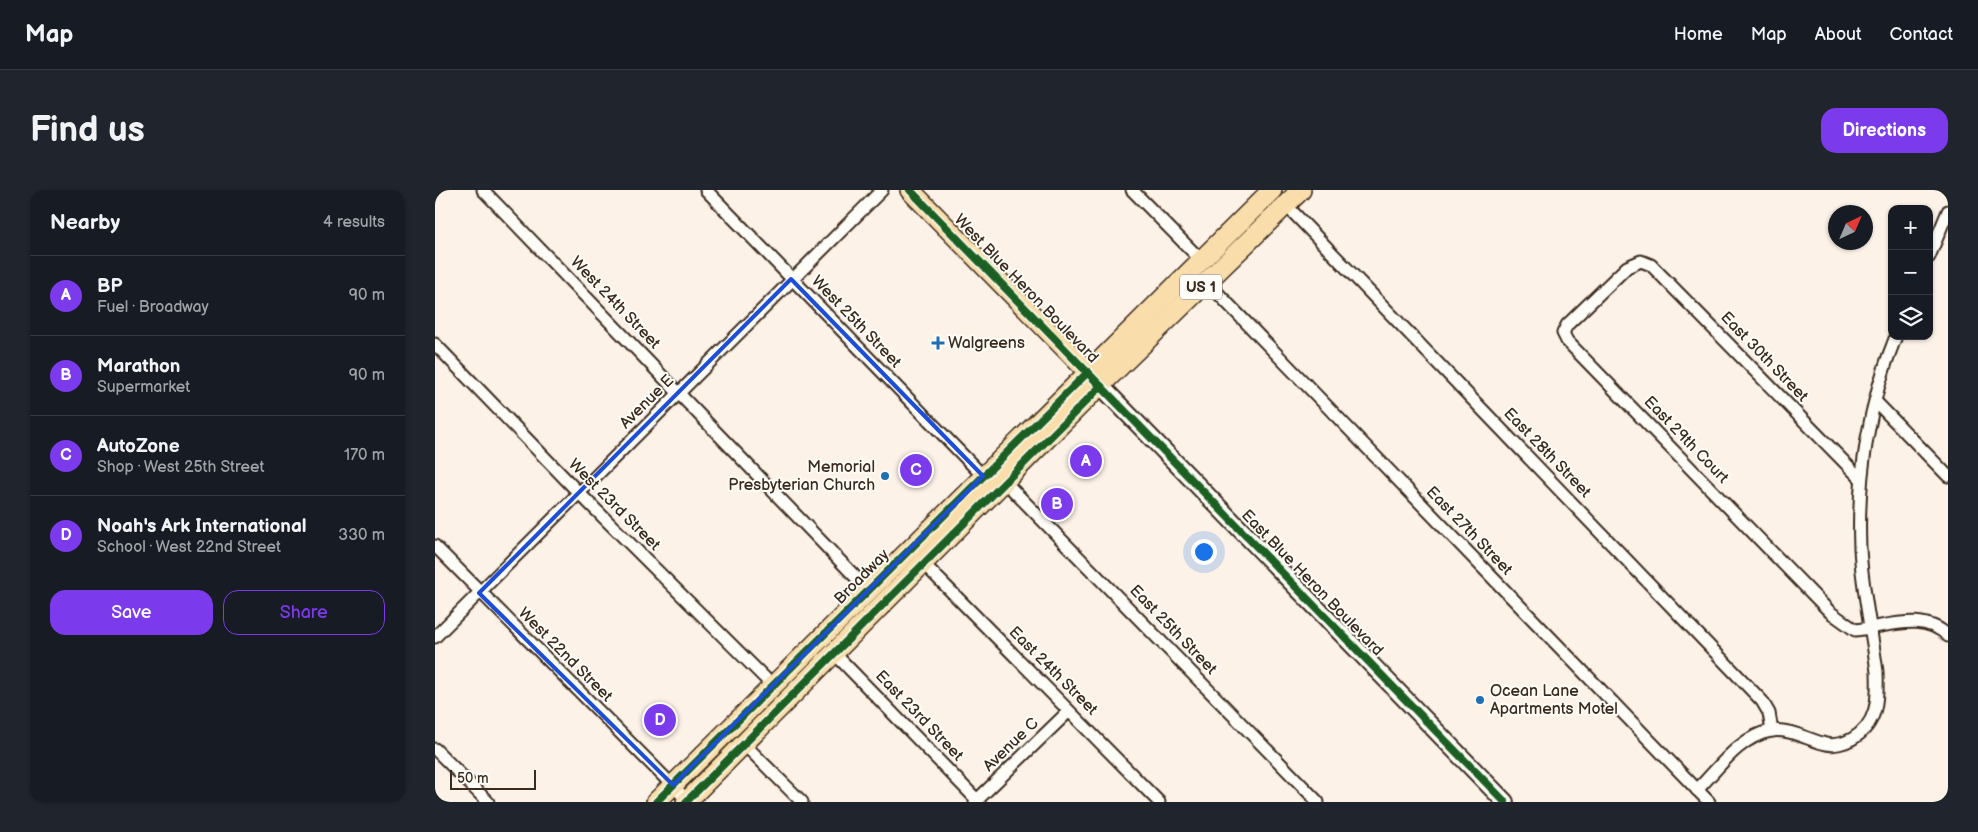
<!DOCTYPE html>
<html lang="en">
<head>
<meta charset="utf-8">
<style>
  body { margin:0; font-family:"Balsamiq Sans",sans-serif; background:#20242c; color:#f1f3f6 }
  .controls { position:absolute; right:15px; top:15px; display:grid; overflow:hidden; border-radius:10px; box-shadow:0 1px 4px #0004 }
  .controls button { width:45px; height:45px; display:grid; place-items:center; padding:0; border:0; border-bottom:1px solid #363941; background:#171b24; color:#f1f3f6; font:25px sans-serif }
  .compass { position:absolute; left:1393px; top:15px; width:45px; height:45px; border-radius:50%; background:#171b24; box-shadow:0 1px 4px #0004; rotate:44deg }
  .scale { position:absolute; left:15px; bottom:12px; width:86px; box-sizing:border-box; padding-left:5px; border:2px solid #3b2a1e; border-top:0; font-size:14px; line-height:18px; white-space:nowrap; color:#3b2a1e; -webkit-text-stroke:4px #fdfcf7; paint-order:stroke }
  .you { position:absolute; left:768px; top:361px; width:18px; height:18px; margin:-12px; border:4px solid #fff; border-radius:50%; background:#1a73e8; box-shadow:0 0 0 8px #1a73e833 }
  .badge { display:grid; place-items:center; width:32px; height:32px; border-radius:50%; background:#7c3aed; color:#fff; font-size:16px; font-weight:700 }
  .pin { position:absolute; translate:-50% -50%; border:2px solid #fff; box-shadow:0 1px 5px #0006 }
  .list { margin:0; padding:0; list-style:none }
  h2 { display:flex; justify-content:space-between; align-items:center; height:65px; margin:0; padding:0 20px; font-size:21px }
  h2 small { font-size:16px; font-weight:400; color:#9ea1a6 }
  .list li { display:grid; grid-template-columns:32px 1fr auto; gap:15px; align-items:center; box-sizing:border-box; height:80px; padding:0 20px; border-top:1px solid #363941 }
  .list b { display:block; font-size:19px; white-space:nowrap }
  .list p { margin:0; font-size:16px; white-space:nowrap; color:#9ea1a6 }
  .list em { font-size:16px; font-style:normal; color:#9ea1a6 }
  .actions { display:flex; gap:10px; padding:15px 20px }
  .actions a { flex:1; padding:11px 0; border:1px solid #7c3aed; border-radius:15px; text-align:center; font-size:18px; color:#7c3aed }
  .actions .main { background:#7c3aed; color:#fff }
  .icon { flex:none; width:28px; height:28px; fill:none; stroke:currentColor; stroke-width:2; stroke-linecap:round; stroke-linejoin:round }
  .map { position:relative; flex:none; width:1513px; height:612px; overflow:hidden; border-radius:15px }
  header { display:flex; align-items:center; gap:30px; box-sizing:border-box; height:70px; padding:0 25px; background:#171b24; border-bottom:1px solid #363941 }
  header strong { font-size:24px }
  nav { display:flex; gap:28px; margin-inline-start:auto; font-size:18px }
  .intro { display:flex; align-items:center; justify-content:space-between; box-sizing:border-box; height:120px; padding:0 30px }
  h1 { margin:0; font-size:35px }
  .button { padding:12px 22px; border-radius:15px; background:#7c3aed; color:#fff; font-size:18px; font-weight:700 }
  main { display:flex; gap:30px; padding:0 30px }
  aside { flex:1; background:#171b24; border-radius:15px; box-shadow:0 1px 4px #0004 }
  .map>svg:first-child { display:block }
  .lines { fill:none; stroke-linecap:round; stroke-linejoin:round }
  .minor-casing { stroke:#3b2a1e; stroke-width:15 }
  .secondary-casing { stroke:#3b2a1e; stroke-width:20 }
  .primary-casing { stroke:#3b2a1e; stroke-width:22 }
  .minor { stroke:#fdfcf7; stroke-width:11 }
  .secondary { stroke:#fdfcf7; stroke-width:16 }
  .primary { stroke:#f9deab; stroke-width:19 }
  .cycleway-casing { stroke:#fdfcf7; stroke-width:11 }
  .cycleway { stroke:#1b5e20; stroke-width:8 }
  .marked { fill:none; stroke:#1d4ed8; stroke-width:4; stroke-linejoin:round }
  .poi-dot { fill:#1f6fb2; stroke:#fdfcf7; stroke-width:2 }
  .labels { text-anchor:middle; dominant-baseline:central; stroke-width:4; stroke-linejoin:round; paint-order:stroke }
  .shield { fill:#fdfcf7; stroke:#75695f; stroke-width:1 }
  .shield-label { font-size:15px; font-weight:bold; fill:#3b2a1e }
  .street-label { font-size:16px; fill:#3b2a1e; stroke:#fdfcf7 }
  .poi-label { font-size:16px; fill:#3b2a1e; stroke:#fdfcf7; text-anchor:start }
</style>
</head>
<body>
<header>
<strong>Map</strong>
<nav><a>Home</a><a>Map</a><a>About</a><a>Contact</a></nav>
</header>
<div class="intro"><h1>Find us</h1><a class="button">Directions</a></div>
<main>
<aside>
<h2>Nearby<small>4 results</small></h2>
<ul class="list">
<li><span class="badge">A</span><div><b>BP</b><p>Fuel · Broadway</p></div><em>90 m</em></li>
<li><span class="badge">B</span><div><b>Marathon</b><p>Supermarket</p></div><em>90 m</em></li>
<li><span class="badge">C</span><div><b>AutoZone</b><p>Shop · West 25th Street</p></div><em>170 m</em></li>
<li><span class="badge">D</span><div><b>Noah's Ark International</b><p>School · West 22nd Street</p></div><em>330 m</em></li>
</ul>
<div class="actions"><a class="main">Save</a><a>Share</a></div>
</aside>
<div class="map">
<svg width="1513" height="612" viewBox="0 0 1513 612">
  <rect width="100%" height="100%" fill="#fdf2e8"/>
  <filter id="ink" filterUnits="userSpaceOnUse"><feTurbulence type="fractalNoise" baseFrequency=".02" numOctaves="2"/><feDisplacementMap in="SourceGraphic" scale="10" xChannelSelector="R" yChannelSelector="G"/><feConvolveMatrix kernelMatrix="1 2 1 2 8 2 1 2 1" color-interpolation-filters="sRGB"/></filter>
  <g filter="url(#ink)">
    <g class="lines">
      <defs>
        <g id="minor">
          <path d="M48 0 434 401"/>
          <path d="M271 0 548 286"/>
          <path d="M697 0 766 70"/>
          <path d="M851 15 1327 511 1334 523 1337 541"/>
          <path d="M1494 67 1513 21"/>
          <path d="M772 92 1274 612"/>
          <path d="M0 154 144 303 338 496"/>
          <path d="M1441 212 1513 286"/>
          <path d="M1426 289 1216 75 1206 71 1192 77 1132 135 1128 143 1132 151 1395 422 1420 440C1452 437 1488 421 1513 446"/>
          <path d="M570 292 883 612"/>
          <path d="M0 356 254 612"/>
          <path d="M489 374 724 612"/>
          <path d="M0 447 447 0"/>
          <path d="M400 464 544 612"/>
          <path d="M309 554 367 612"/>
          <path d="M0 559 53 612"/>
          <path d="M1262 600C1282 580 1305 546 1336 541 1355 538 1373 550 1391 554 1399 556 1410 553 1417 549 1443 534 1443 509 1442 482 1437 441 1427 400 1425 358 1422 286 1434 212 1461 146"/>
          <path d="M540 612 634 521"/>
        </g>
        <path id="secondary" d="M666 196 1070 612"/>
        <g id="primary">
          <path d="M475 0 662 191"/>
          <path d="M221 612 837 0"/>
          <path d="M251 612 644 216 866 0"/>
        </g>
      </defs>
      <use href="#minor" class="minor-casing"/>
      <use href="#secondary" class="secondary-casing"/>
      <use href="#primary" class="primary-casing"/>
      <use href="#minor" class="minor"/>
      <use href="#secondary" class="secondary"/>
      <use href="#primary" class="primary"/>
      <defs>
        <g id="cycleway">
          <path d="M475 0 1070 612"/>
          <path d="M221 612 653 182"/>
          <path d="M251 612 666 196"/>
        </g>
      </defs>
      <use href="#cycleway" class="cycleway-casing"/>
      <use href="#cycleway" class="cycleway"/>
    </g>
  </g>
  <path class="marked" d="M356 89 548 286 238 595 44 403Z"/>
  <g class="poi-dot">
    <path d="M500.5 145.5h5v5h5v5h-5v5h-5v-5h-5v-5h5z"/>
    <circle cx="450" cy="286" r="5"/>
    <circle cx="1045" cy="510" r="5"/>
  </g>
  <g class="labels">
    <rect class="shield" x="745" y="84.5" width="42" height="25" rx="4"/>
    <g class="shield-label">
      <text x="766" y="97">US 1</text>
    </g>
    <g class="street-label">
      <text transform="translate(591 99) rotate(46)">West Blue Heron Boulevard</text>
      <text transform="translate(180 113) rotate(46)">West 24th Street</text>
      <text transform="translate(421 132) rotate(46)">West 25th Street</text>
      <text transform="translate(1329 167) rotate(46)">East 30th Street</text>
      <text transform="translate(212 212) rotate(-45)">Avenue E</text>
      <text transform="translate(1251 250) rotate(46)">East 29th Court</text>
      <text transform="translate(1112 263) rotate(46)">East 28th Street</text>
      <text transform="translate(179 315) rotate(45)">West 23rd Street</text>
      <text transform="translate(1034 341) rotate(46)">East 27th Street</text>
      <text transform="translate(427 387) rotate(-45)">Broadway</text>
      <text transform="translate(877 393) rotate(46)">East Blue Heron Boulevard</text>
      <text transform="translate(738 440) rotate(46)">East 25th Street</text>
      <text transform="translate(130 465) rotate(45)">West 22nd Street</text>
      <text transform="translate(618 481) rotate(45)">East 24th Street</text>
      <text transform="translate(484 526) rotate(46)">East 23rd Street</text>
      <text transform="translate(576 555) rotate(-44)">Avenue C</text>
    </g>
    <g class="poi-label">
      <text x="513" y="153">Walgreens</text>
      <text x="440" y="277" text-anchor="end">Memorial<tspan x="440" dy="18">Presbyterian Church</tspan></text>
      <text x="1055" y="501">Ocean Lane<tspan x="1055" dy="18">Apartments Motel</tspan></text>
    </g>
  </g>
</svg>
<div class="controls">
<button>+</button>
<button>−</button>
<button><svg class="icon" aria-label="layers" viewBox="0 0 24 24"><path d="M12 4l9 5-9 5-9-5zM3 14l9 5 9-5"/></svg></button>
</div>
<svg class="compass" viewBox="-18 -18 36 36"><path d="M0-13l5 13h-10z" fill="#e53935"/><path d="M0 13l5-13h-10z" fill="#9ea1a6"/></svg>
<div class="scale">50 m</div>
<div class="you"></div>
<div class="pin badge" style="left:651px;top:271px">A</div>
<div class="pin badge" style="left:622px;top:314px">B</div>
<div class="pin badge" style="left:481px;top:280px">C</div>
<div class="pin badge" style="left:225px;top:530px">D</div>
</div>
</main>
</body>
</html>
